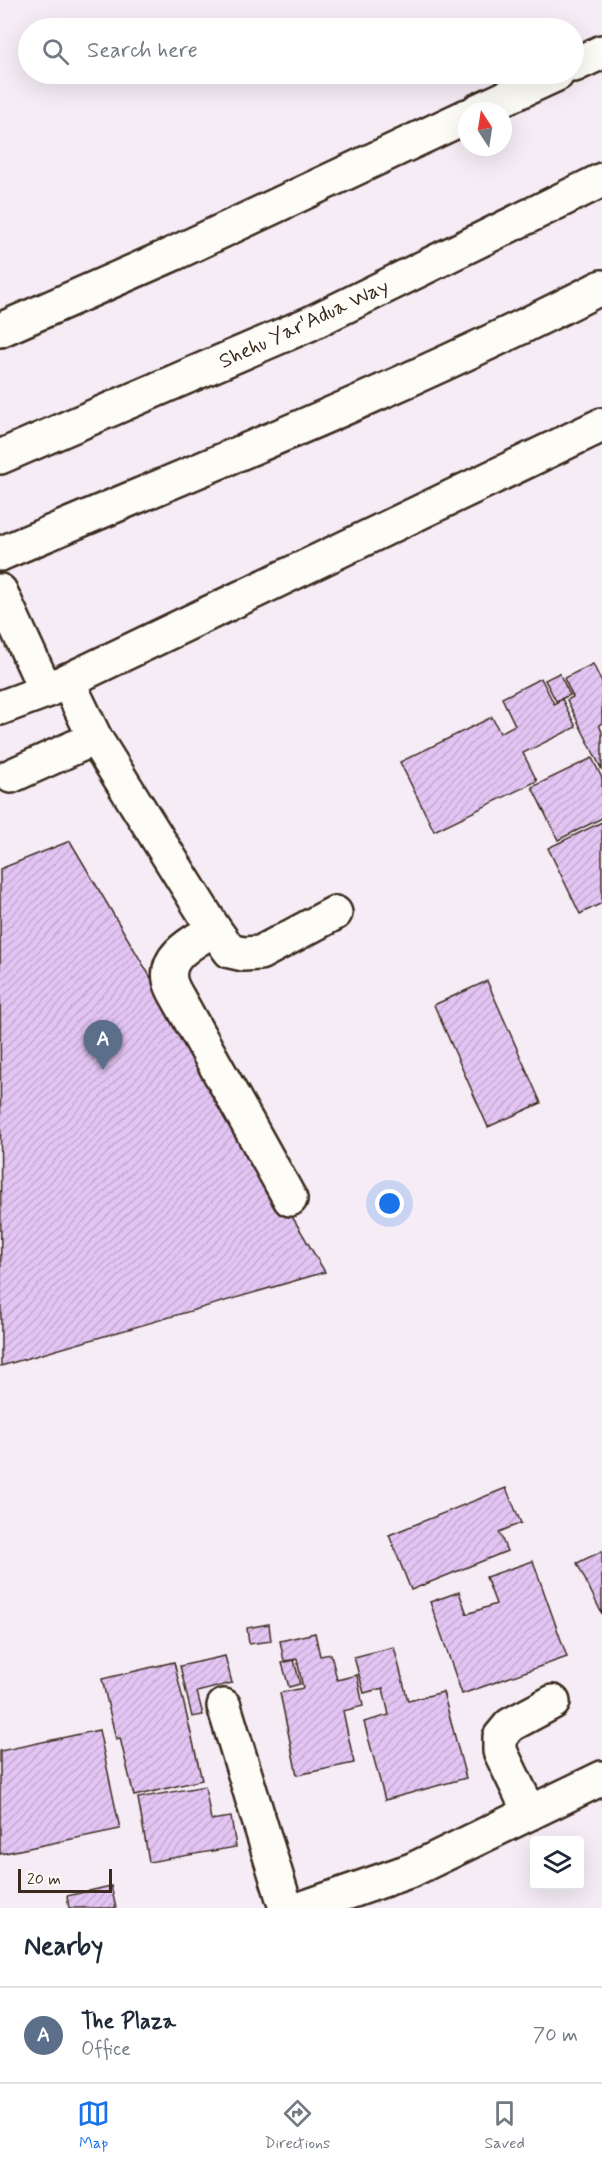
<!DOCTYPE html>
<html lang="en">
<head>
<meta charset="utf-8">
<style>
  body { margin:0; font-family:Mynerve,sans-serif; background:#f6f6f7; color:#1f2937 }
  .controls { position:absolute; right:18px; bottom:18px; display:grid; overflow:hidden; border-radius:6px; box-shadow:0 6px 24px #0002 }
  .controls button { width:54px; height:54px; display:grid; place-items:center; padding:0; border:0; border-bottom:2px solid #e0e1e3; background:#fff; color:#1f2937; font:30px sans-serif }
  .compass { position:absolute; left:458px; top:102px; width:54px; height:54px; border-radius:50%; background:#fff; box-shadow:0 6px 24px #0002; rotate:348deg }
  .scale { position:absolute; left:18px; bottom:15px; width:94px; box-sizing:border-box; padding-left:6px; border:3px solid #3b2a1e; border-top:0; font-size:16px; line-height:21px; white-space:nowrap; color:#3b2a1e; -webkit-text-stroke:4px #fdfcf7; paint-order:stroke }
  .you { position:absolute; left:390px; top:1204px; width:21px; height:21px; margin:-15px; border:4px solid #fff; border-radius:50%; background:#1a73e8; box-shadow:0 0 0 9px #1a73e833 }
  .badge { display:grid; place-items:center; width:39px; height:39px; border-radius:50%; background:#1a73e8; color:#fff; font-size:20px; font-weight:700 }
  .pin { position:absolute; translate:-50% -50px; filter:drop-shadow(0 2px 3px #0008) }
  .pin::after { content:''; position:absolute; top:32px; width:21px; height:18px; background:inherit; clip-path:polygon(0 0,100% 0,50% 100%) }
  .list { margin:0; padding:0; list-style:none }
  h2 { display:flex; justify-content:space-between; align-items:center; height:78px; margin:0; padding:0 24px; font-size:26px }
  h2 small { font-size:20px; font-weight:400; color:#747a83 }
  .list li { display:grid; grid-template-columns:39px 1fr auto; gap:18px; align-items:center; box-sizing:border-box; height:96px; padding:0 24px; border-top:2px solid #e0e1e3 }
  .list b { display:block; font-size:22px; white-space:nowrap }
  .list p { margin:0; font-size:20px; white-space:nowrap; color:#747a83 }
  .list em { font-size:20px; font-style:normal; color:#747a83 }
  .icon { flex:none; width:33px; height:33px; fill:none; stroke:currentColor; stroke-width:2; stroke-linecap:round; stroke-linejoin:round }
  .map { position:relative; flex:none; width:602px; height:1908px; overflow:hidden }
  .search { position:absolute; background:#fff; box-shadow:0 6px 24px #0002; left:18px; right:18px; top:18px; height:66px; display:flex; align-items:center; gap:15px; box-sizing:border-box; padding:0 21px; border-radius:33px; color:#747a83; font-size:22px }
  .sheet { height:174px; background:#fff }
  nav { display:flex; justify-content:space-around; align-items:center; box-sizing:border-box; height:84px; border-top:2px solid #e0e1e3; background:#fff; font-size:16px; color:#747a83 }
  nav a { display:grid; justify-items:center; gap:3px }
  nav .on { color:#1a73e8 }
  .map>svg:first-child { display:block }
  .building { fill:url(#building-hatch); stroke:#3b2a1e; stroke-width:1.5 }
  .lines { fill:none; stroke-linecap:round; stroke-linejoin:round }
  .minor-casing { stroke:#3b2a1e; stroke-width:38 }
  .highway-casing { stroke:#3b2a1e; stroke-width:38 }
  .minor { stroke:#fdfcf7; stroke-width:33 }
  .highway { stroke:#fdfcf7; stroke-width:33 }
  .labels { text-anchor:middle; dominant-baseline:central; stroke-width:4.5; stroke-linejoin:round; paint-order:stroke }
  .street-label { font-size:21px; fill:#3b2a1e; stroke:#fdfcf7 }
</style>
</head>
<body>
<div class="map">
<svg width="602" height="1908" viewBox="0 0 602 1908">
  <defs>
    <pattern id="building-hatch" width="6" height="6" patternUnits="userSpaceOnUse" patternTransform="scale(1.5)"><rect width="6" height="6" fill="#e3c5f3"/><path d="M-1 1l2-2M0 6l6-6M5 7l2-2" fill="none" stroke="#c4a9d0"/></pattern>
  </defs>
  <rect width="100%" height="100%" fill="#f5ecf6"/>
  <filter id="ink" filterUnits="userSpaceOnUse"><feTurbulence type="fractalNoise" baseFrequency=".0167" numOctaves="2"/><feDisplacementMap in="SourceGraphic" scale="12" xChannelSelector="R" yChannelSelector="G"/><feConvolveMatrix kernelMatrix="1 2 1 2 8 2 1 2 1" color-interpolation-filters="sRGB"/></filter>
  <g filter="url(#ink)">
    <g class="building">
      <path d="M593 664 602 683V723L599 725 602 732V770L567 700 573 697 564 678Z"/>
      <path d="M559 673 570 695 556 701 545 680Z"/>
      <path d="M541 678 554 704 562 699 576 727 523 753 537 781 434 831 400 762 492 717 500 733 515 725 502 698Z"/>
      <path d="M592 758 602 778V818L558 840 532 787Z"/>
      <path d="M602 822V903L580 914 548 848Z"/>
      <path d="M70 841 325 1272 1 1366 0 869Z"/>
      <path d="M487 981 541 1103 488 1127 434 1005Z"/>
      <path d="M506 1488 521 1523 499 1532 507 1551 411 1590 389 1535Z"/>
      <path d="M602 1551V1614L577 1563Z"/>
      <path d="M533 1561 567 1657 462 1694 430 1602 459 1592 467 1614 496 1604 486 1577Z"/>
      <path d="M269 1624 271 1641 249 1644 247 1628Z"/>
      <path d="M315 1633 320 1656 331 1654 337 1680 357 1675 363 1706 343 1711 354 1763 297 1775 280 1693 303 1688 297 1659 284 1661 280 1641Z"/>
      <path d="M394 1647 408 1701 443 1692 466 1778 385 1800 364 1722 389 1715 383 1688 364 1693 354 1657Z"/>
      <path d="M225 1656 232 1683 197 1692 203 1715 192 1717 180 1666Z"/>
      <path d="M294 1660 300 1684 289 1687 282 1663Z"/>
      <path d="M174 1662 202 1780 134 1796 120 1738 116 1739 102 1679Z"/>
      <path d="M99 1730 120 1829 0 1854V1751Z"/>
      <path d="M205 1786 211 1820 231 1817 236 1847 149 1862 138 1798Z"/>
      <path d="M111 1886 116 1908H69L67 1896Z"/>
    </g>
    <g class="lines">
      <defs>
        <g id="minor">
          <path d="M0 554C202 468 407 387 602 287"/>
          <path d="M0 591 46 691"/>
          <path d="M0 708 46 691 602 425"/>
          <path d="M95 738 214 929 230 951 243 954 260 953 335 913"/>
          <path d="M11 776 95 738 67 680"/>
          <path d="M214 929C196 941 165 954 170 980 171 986 175 993 178 998L290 1199"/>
          <path d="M224 1706 286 1908"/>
          <path d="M530 1813 500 1751V1737L510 1725 553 1702"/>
          <path d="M303 1908 412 1870 602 1778"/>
        </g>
        <g id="highway">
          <path d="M574 65 602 52"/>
          <path d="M477 111 557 74"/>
          <path d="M0 330 173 254 467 116"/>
          <path d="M0 457 309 324 602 180"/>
        </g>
      </defs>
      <use href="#minor" class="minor-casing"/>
      <use href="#highway" class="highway-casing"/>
      <use href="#minor" class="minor"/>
      <use href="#highway" class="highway"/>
    </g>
  </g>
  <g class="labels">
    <g class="street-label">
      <text transform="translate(304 324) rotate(-25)">Shehu Yar'Adua Way</text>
    </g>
  </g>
</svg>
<div class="controls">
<button><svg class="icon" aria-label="layers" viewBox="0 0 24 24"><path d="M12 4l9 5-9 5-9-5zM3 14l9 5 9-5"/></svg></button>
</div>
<svg class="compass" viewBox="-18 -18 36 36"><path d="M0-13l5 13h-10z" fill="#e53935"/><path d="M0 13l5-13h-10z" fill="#747a83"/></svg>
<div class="scale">20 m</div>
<div class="you"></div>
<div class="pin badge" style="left:103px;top:1070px;background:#5c6f8a">A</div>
<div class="search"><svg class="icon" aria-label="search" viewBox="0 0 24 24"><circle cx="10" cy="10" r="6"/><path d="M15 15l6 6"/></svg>Search here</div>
</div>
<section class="sheet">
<h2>Nearby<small></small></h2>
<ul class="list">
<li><span class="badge" style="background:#5c6f8a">A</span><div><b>The Plaza</b><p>Office</p></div><em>70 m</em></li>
</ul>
</section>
<nav>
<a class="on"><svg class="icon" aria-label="map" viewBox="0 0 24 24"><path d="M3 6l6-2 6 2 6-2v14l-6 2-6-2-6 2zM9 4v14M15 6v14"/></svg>Map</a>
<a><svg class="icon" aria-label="directions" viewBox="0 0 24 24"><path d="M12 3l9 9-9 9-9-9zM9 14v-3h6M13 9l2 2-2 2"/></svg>Directions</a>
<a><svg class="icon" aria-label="saved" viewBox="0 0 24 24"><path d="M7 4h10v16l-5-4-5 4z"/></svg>Saved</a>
</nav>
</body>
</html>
